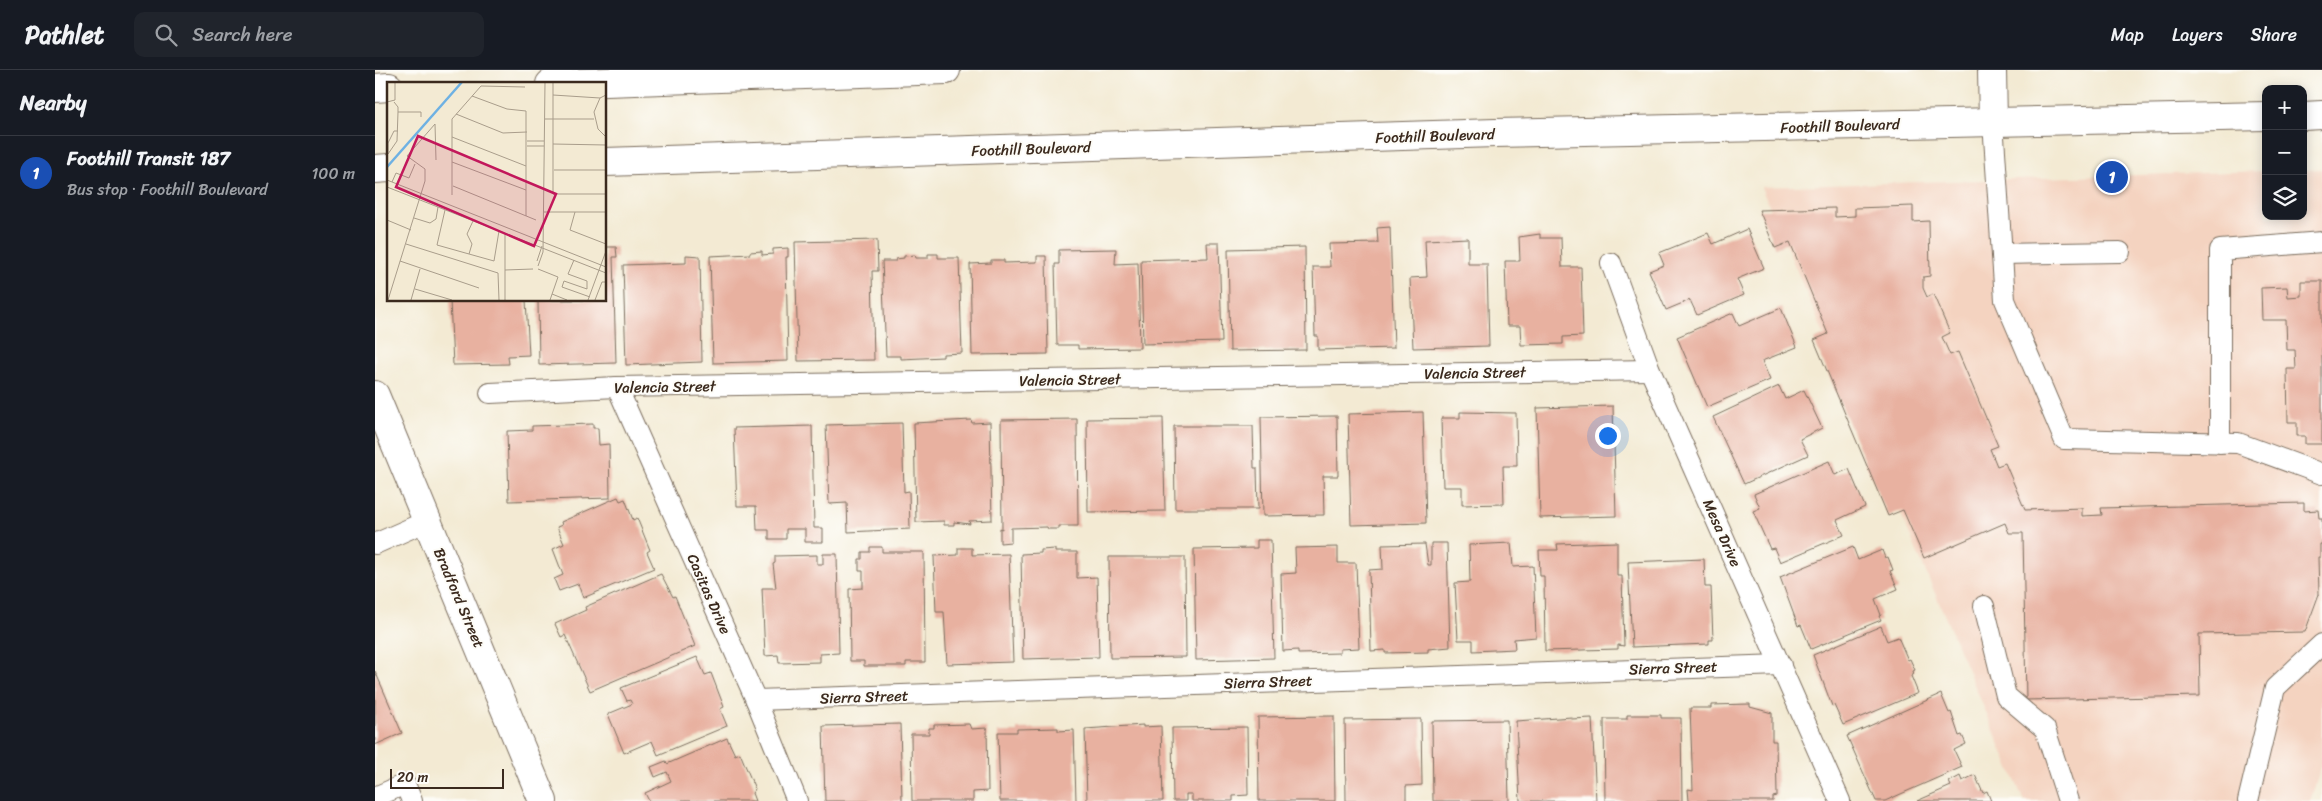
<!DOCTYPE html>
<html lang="en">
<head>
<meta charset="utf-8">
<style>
  body { margin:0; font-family:Sriracha,sans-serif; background:#20242c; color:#f1f3f6 }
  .controls { position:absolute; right:15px; top:15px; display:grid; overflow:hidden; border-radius:10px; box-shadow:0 2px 12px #0003 }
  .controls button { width:45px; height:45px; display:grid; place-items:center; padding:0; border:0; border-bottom:1px solid #363941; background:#171b24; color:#f1f3f6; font:25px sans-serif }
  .scale { position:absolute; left:15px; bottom:12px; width:114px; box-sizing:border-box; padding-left:5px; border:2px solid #3b2a1e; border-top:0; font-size:14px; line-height:18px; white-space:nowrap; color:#3b2a1e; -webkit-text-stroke:4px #fdfcf7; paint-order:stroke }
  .you { position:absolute; left:1232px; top:365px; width:18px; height:18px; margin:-12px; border:4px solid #fff; border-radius:50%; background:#1a73e8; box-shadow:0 0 0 8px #1a73e833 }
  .badge { display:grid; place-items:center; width:32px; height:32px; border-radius:50%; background:#0b8043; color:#fff; font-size:16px; font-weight:700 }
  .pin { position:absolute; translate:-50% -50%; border:2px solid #fff; box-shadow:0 1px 5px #0006 }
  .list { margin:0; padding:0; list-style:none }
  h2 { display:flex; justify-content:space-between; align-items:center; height:65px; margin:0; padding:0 20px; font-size:21px }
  h2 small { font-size:16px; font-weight:400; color:#9ea1a6 }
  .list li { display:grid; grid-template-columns:32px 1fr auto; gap:15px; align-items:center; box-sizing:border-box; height:75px; padding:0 20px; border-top:1px solid #363941 }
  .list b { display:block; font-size:19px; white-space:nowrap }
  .list p { margin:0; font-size:16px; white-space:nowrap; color:#9ea1a6 }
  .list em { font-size:16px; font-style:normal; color:#9ea1a6 }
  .icon { flex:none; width:28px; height:28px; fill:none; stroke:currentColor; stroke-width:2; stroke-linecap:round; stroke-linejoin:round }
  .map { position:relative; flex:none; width:1947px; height:731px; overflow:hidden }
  header { display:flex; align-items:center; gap:30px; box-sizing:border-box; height:70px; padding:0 25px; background:#171b24; border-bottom:1px solid #363941 }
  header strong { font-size:24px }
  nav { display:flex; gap:28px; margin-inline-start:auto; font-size:18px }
  .search { width:350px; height:45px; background:#20242c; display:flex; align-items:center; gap:12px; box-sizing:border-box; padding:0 18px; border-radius:10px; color:#9ea1a6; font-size:19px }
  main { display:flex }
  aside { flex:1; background:#171b24 }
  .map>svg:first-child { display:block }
  .built { fill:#f4d3c0 }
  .building { fill:#e8b1a0 }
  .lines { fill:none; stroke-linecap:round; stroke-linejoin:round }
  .lane-casing { stroke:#7b6d5d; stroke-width:22 }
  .street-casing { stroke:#7b6d5d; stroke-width:30 }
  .secondary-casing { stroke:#7b6d5d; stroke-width:30 }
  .primary-casing { stroke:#7b6d5d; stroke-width:30 }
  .lane { stroke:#fff; stroke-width:20 }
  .street { stroke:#fff; stroke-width:28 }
  .secondary { stroke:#fff; stroke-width:28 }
  .primary { stroke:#fff; stroke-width:28 }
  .labels { text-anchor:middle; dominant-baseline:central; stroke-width:4; stroke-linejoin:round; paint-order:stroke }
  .street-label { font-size:15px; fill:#3b2a1e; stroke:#fdfcf7 }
  .inset-river { fill:none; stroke:#6eb1e3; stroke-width:2.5 }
  .inset-road { fill:none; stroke:#a99d8b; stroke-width:1 }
  .view { fill:#c2185b; fill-opacity:0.15; stroke:#c2185b; stroke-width:2.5 }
  .inset-edge { fill:none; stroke:#3b2a1e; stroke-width:2.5 }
</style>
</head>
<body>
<header>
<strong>Pathlet</strong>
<div class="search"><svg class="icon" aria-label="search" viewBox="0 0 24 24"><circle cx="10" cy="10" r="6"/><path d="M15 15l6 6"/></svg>Search here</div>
<nav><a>Map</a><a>Layers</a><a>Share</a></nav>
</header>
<main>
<aside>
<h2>Nearby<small></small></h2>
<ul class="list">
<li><span class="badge" style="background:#1a4fb4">1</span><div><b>Foothill Transit 187</b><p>Bus stop · Foothill Boulevard</p></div><em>100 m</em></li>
</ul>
</aside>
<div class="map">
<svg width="1947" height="731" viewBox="0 0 1947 731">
  <rect width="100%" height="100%" fill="#fdfcf7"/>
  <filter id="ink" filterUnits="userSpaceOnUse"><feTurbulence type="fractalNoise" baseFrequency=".02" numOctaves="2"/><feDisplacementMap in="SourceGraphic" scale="10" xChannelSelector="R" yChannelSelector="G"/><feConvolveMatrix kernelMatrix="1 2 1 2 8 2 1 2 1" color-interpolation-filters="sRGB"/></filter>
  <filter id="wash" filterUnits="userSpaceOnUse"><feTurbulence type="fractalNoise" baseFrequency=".0096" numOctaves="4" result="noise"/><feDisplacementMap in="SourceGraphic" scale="20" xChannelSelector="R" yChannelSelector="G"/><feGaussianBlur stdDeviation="1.12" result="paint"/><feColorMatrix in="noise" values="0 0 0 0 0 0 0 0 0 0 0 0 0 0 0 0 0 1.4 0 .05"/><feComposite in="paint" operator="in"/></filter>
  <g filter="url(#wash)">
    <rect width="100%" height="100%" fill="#f3ead3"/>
    <path class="built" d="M1947 99V695L1935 731H1649L1386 117 1891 101V146H1928V100Z"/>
    <g id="blocks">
      <g class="building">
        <path d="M1538 136V152L1554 151 1555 206 1548 207V218L1552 227 1558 224 1575 263 1567 267 1575 285 1583 282 1623 376 1615 379 1622 396 1630 393 1650 440 1707 438V446L1727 445 1726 438 1929 433V441L1943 440 1944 448H1947V474H1945V487H1943L1944 524 1930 562 1824 564 1825 626 1651 630 1648 463H1634L1630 453 1549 488 1528 440 1513 446 1439 270 1453 264 1415 172 1400 178 1384 140 1460 138V147L1480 146V138Z"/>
        <path d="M1015 157 1019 278 943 280V266H940L938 197H955L954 174 1003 173 1002 158Z"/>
        <path d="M1372 159 1389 198 1362 209 1369 225 1322 245 1315 230 1291 240 1274 201 1289 195 1284 183 1333 163 1338 174Z"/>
        <path d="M1165 164V168H1186L1187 197H1206L1208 266 1188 267V274L1146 275 1145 256H1132L1130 191H1145L1144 167Z"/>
        <path d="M1093 168V194H1112L1114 276 1038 278 1035 208 1052 207 1050 170Z"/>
        <path d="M502 170 503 201H497L499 290 423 291 420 172Z"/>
        <path d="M832 173H844L847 272 768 274 766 190 833 188Z"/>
        <path d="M230 177H241L242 187H238L241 293 164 295 163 230H230Z"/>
        <path d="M930 177 931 280 855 281 853 179Z"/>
        <path d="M413 178V187H411L413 291 338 293 335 186 375 184V182L387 181V185L398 184V179Z"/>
        <path d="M741 179 740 194 763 193 765 278 703 279V275H682L680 194H684V180Z"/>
        <path d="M553 184H563V188H584L587 283 568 284V287L526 289V286H511L507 191H521V189L529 188V186L540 185 541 188H553Z"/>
        <path d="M311 185 325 186 327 292 251 295 248 195 311 193Z"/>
        <path d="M662 186H671L673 284 597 285 595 194 616 193V190H629V193L662 192Z"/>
        <path d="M1926 211H1947V374H1930V366H1922V352H1913L1912 299H1921L1920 280H1912L1911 250H1887L1886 218 1912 217 1913 227 1926 226Z"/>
        <path d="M75 230H151L154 285 133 286 134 294 78 295Z"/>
        <path d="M1406 238 1422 277 1387 291 1395 310 1332 337 1302 267 1358 243 1364 256Z"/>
        <path d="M1404 316 1410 329 1429 320 1447 358 1425 369 1433 385 1369 414 1338 347Z"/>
        <path d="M1238 336 1241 446 1165 448 1162 338Z"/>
        <path d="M1048 342 1051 453 976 455 973 344Z"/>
        <path d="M1085 342 1141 343 1142 396H1128L1129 434 1087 435V417H1068L1066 348H1085Z"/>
        <path d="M962 346 963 406H948L949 445 888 446 886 347Z"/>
        <path d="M788 348 790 441 713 442 712 349Z"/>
        <path d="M702 349 703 456H684V459H673L672 457 636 458V472L625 473V458L627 459 626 350Z"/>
        <path d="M596 350 597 353 615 352 617 450 594 451 595 454 579 452V455H569V451L541 452 539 353Z"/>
        <path d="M527 353 529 422 534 421 535 459 473 462 472 433 454 434 451 355Z"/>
        <path d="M218 354V358H223L224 375 234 374 235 428 134 431 132 361 157 360V356Z"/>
        <path d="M437 356 439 458H448V472H430V459H411V469H394V460H382L381 436H362L359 358Z"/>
        <path d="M799 356H878L879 398H882L883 439H800Z"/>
        <path d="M1454 391 1460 405 1474 399 1490 437 1462 450 1469 465 1405 492 1399 478 1395 479 1378 441 1385 438 1379 424Z"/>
        <path d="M243 427 245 431 250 429 258 450 262 448 275 480 272 482 279 498 208 528 203 514 184 521 179 509 188 505 178 479 189 474 182 457 187 455 186 452Z"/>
        <path d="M882 470H896L899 588 821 590 819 479 882 478Z"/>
        <path d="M1242 472V506H1247L1249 576 1243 575V579L1170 581 1169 506H1165L1164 480H1183L1182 474Z"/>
        <path d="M1056 473H1072L1075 577 1053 579V582L1010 583V580L996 581 994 500 1008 499 1007 475 1050 474 1053 495H1056Z"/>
        <path d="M1136 473 1138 497 1158 496 1161 567 1139 569 1140 579 1098 581V570H1083L1080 513 1095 512 1094 475Z"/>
        <path d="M495 477H507V482H549L550 592H531V596H489V591H475L474 519 488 518V501H484V489H487V482H495Z"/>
        <path d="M963 477V493H981L984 578 965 579V583L923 584V580L908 581 906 504 921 503 920 478Z"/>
        <path d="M1478 477 1483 490 1507 480 1510 488 1513 487 1518 500 1515 501 1523 519 1500 529 1506 545 1504 546 1506 550 1436 579 1426 555 1423 556 1405 507Z"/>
        <path d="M583 478H597V485L634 484 638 592 572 594 569 542H561L559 486 583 485Z"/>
        <path d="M680 479V482H702V508L722 507 724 587 648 589 646 484 666 483V480Z"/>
        <path d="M448 484H462L464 583 445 584V592L404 593 403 585 390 586 387 518H401L398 494 400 493V486L442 485V494H448Z"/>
        <path d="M734 487H810L811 587 735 588Z"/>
        <path d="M1329 489 1330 517H1336L1338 570H1334V574L1257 577 1253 492Z"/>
        <path d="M286 504 298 527 300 526 320 576 215 621 190 565 186 567 180 554 211 540 210 537Z"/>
        <path d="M1506 556 1512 571 1523 567 1533 590 1535 589 1540 600 1538 601 1539 604 1536 606 1543 623 1468 655 1459 635 1457 636 1438 585Z"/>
        <path d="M322 587 330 605 336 603 349 637 345 639 352 656 283 685 277 671 249 683 233 644 257 634 255 630 252 631 246 618Z"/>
        <path d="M0 601 27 663 0 675Z"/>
        <path d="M1566 624 1574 643 1576 642 1584 666 1587 665 1591 674 1579 680 1587 697 1510 731H1501L1472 666Z"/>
        <path d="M1375 634V637L1397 643V671H1401L1402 726 1398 727V731H1314L1313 719 1318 720 1315 638H1336V635Z"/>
        <path d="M1252 645H1286V648H1306L1307 731H1230L1229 649H1252Z"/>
        <path d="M959 646 960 731H884L883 647Z"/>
        <path d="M1197 647 1196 649 1217 648 1221 731H1145L1141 651Z"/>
        <path d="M1046 649 1047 715 1031 716V731H971L970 650Z"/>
        <path d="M1132 650 1134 731H1058L1057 651Z"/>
        <path d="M525 654 527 731H450L448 656Z"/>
        <path d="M594 654 596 659 612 658 613 721 598 722V731H537L536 664H554V658H559V655Z"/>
        <path d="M768 655V657L786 656 788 731H712L710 659Z"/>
        <path d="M872 657 873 725 858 726V731H817V724H811V731H798L797 658Z"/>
        <path d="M683 658V661L699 660 701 731H625L623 662H642V659Z"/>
        <path d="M352 668 360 685 365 683 380 719 377 723 380 731H274L270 723 296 711 292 702 280 707 276 697 291 691 292 694Z"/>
        <path d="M1600 705 1608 723 1612 721 1616 731H1542L1576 716 1574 712 1585 706 1587 711Z"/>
      </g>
    </g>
  </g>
  <g filter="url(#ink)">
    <use href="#blocks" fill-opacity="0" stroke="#7b6d5d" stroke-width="1"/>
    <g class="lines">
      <defs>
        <g id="lane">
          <path d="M1618 52 1630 230 1689 369 1863 373 1947 404"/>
          <path d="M1627 184 1745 182"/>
          <path d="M1236 193 1275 300 1465 731"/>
          <path d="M242 317 381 630 422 731"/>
          <path d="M115 323 242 317 1275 300"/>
          <path d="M1845 373V180L1947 172"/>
          <path d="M0 474 52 451"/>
          <path d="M1609 536 1631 626 1670 659 1693 731"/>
          <path d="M381 630 1406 595"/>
          <path d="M0 727 30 714 37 731"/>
          <path d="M1873 731 1900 618 1947 574"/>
        </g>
        <path id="street" d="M1617 0 1618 52"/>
        <path id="secondary" d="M0 325 168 731"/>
        <g id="primary">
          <path d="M175 14 571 0"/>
          <path d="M0 18 14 17"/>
          <path d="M1928 46 1947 45"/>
          <path d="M230 92 1120 63 1891 46"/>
          <path d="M0 99 14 98"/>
        </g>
      </defs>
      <use href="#lane" class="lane-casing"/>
      <use href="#street" class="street-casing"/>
      <use href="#secondary" class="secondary-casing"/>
      <use href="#primary" class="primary-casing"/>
      <use href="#lane" class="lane"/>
      <use href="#street" class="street"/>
      <use href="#secondary" class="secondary"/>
      <use href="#primary" class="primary"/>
    </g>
  </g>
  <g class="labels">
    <g class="street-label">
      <text transform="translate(1465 56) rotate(-2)">Foothill Boulevard</text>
      <text transform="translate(1060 66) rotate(-2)">Foothill Boulevard</text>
      <text transform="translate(656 79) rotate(-2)">Foothill Boulevard</text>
      <text transform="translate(1100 303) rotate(-1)">Valencia Street</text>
      <text transform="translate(695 310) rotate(-1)">Valencia Street</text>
      <text transform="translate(290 317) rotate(-1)">Valencia Street</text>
      <text transform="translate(1347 463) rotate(66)">Mesa Drive</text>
      <text transform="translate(334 524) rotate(66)">Casitas Drive</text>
      <text transform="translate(84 528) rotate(67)">Bradford Street</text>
      <text transform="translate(1298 598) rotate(-2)">Sierra Street</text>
      <text transform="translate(893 612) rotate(-2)">Sierra Street</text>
      <text transform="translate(489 627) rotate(-2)">Sierra Street</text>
    </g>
  </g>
  <g transform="translate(12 12)">
    <rect width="219" height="219" fill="#f3ead3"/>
    <path class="inset-river" d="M0 85 75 0"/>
    <path class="inset-road" d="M166 0V112H219M166 13 213 16M219 13 213 16 207 30 211 47 219 55M85 14 120 27 139 29V134M0 20 8 18V0M7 20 11 25V30L10 59 1 72V61L7 49H11M11 30H34V35M69 32 116 51 140 50M158 37H207M65 55 139 84M140 59H157M166 62 219 63M140 64H157M65 80 139 108M167 88H219M0 98 219 185M5 100 9 91 22 96 28 82M66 104 149 138M0 105 219 191M65 113V37L94 4 138 5M58 128 50 163 82 172M157 130H219M188 130 183 148 219 162M27 136 43 141 49 137 51 125M0 138 24 148M86 139 80 152 85 162 82 172 107 179 112 149M19 162 111 191 112 218M187 178 181 192 200 199V207M13 179 92 206M150 179 155 164M151 184 156 170 158 0M151 187 171 195 163 218M118 188 146 187M28 207 65 218M200 207 177 199 175 205 203 215M165 212 180 218M1 218 38 99V87L20 74 48 42 49 78M24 218 33 187M118 218V151M201 218 219 169M208 218 215 200H219"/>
    <path class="view" d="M31 54 169 112 147 164 9 105Z"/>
    <rect width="219" height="219" class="inset-edge"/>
  </g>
</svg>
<div class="controls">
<button>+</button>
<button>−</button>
<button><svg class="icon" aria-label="layers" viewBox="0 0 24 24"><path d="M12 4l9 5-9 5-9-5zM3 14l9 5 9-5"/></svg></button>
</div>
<div class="scale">20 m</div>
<div class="you"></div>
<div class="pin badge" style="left:1737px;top:107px;background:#1a4fb4">1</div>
</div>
</main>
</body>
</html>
